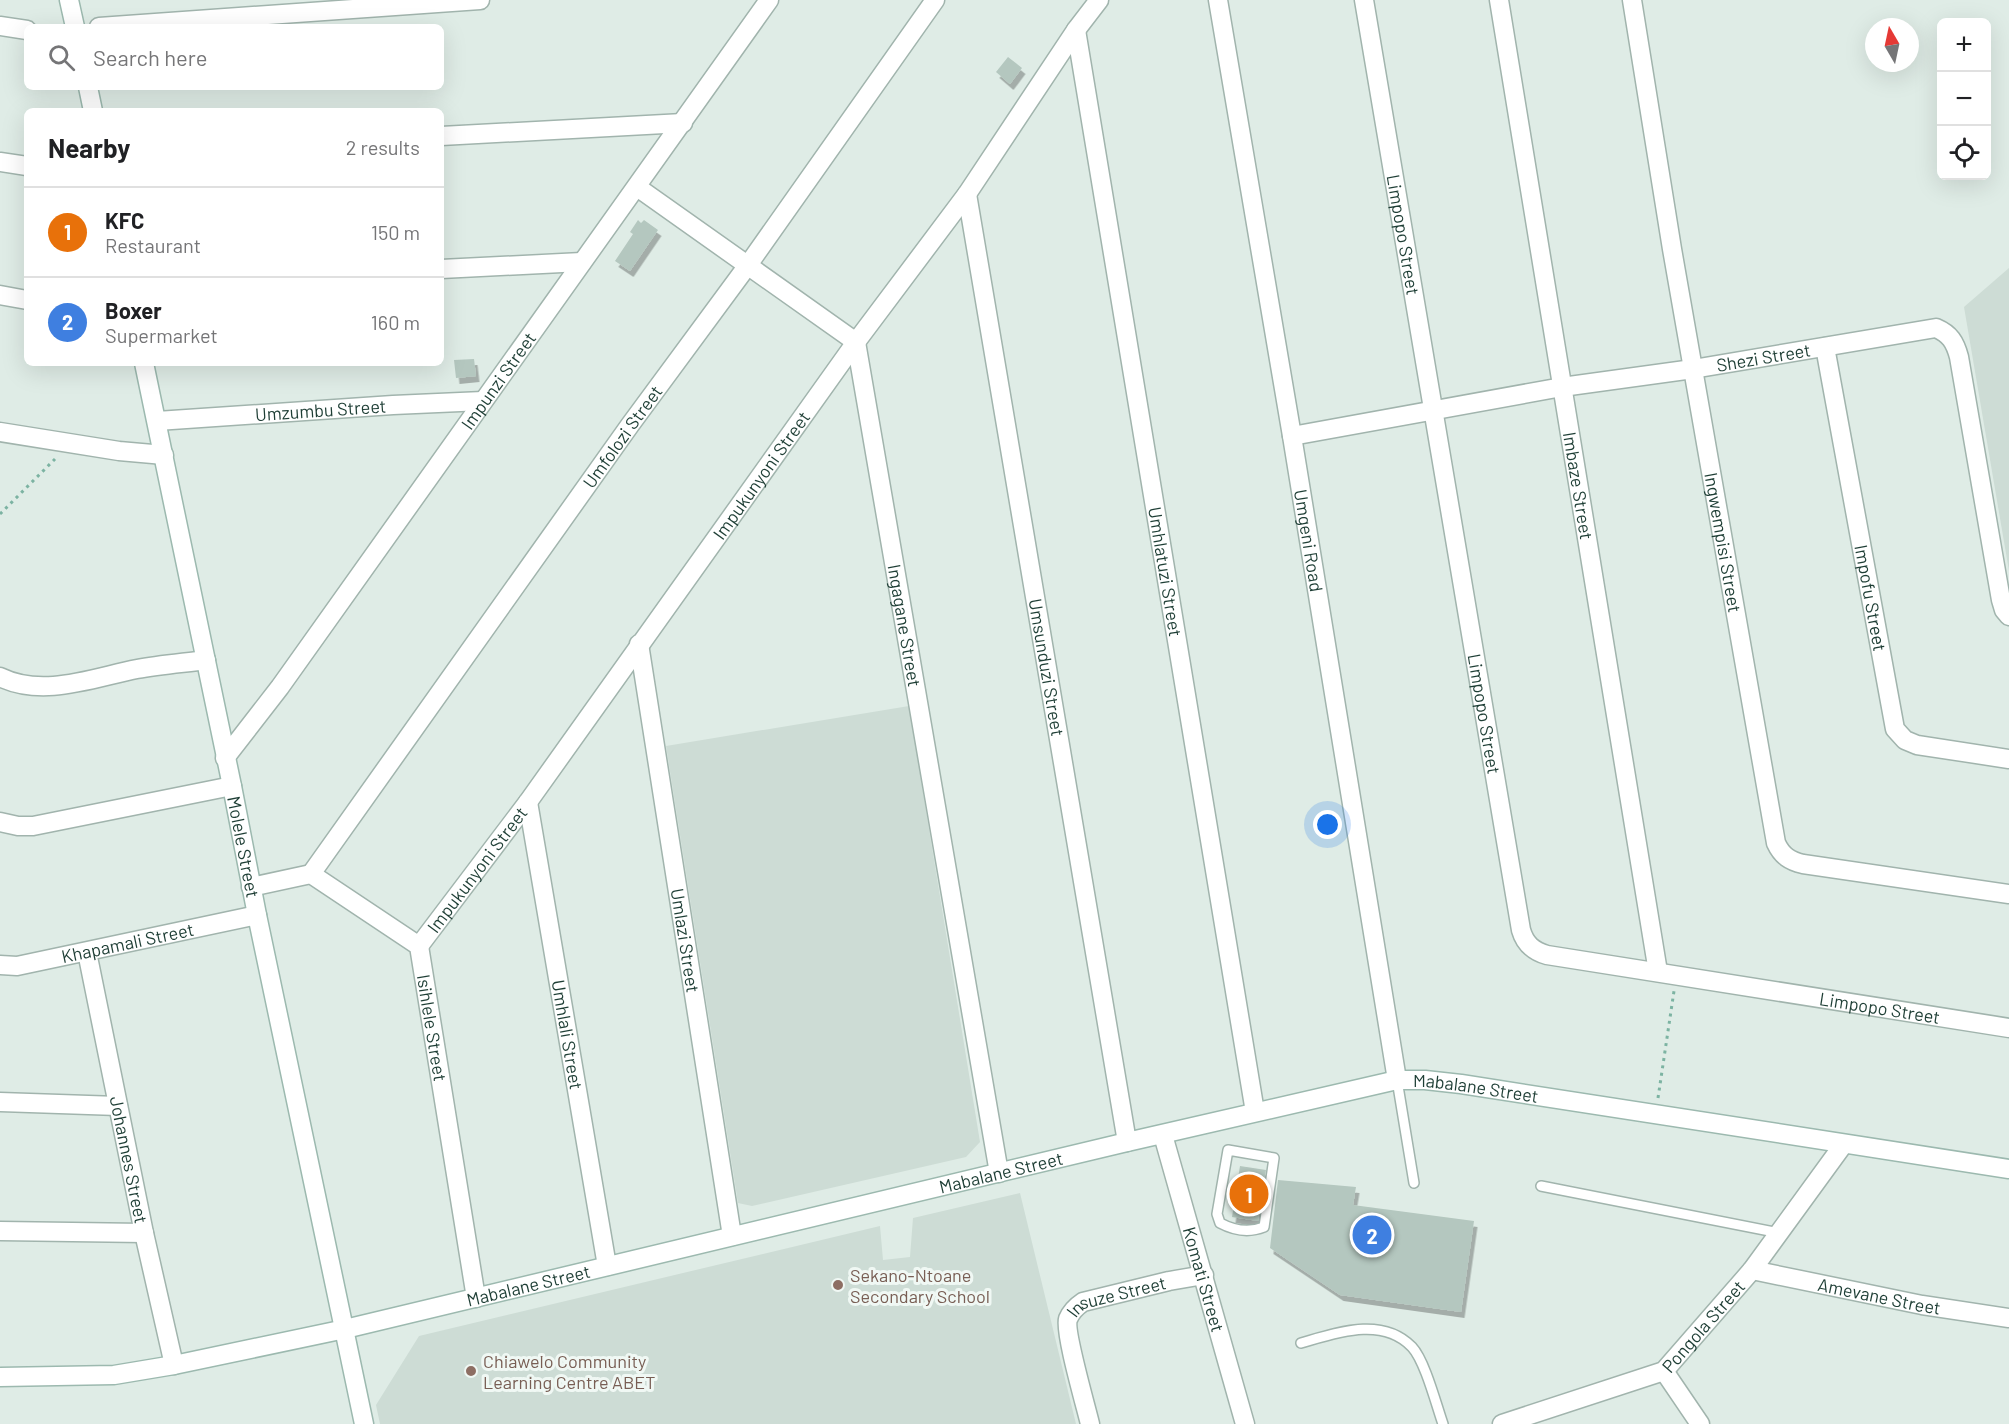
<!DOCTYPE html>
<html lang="en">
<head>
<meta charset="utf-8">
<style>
  body { margin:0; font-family:Barlow,sans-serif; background:#f2f2f2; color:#202124 }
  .controls { position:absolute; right:18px; top:18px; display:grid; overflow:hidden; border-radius:9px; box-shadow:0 6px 24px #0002 }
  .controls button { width:54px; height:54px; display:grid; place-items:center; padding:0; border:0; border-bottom:2px solid #e0e0e0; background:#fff; color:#202124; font:30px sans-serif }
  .compass { position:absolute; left:1865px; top:18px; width:54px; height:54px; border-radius:50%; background:#fff; box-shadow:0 6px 24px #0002; rotate:351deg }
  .you { position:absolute; left:1328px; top:825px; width:21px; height:21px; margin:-15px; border:4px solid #fff; border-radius:50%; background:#1a73e8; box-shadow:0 0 0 9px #1a73e833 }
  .badge { display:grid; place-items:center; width:39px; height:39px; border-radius:50%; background:#2563eb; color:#fff; font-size:20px; font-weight:700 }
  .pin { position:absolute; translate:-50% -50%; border:3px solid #fff; box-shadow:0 2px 6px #0006 }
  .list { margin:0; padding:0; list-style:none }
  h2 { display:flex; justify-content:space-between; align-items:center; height:78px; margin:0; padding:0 24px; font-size:26px }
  h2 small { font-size:20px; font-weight:400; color:#757577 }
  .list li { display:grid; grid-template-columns:39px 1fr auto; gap:18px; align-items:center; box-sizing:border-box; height:90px; padding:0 24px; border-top:2px solid #e0e0e0 }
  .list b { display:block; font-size:22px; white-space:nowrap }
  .list p { margin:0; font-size:20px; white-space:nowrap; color:#757577 }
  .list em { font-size:20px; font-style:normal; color:#757577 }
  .icon { flex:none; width:33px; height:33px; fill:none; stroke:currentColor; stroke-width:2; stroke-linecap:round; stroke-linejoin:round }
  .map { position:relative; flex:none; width:2009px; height:1424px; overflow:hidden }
  .search { position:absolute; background:#fff; box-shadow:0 6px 24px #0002; left:24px; top:24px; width:420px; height:66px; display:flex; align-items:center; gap:15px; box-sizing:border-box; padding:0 21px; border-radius:9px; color:#757577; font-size:22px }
  .panel { position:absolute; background:#fff; box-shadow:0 6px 24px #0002; left:24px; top:108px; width:420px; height:258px; border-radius:9px }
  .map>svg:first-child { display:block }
  .built { fill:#cddcd5 }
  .building { fill:#b4c7bf; filter:url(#shadow) }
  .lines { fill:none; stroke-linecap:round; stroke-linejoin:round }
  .lane-casing { stroke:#a1b4ad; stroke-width:12 }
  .street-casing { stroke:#a1b4ad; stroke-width:21 }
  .secondary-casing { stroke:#9cb9af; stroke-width:21 }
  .path { stroke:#7cb3a2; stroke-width:3; stroke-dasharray:3 4.5; stroke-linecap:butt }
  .lane { stroke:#fff; stroke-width:9 }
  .street { stroke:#fff; stroke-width:18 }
  .secondary { stroke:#fff; stroke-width:18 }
  .education-dot { fill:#8d6e63; stroke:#f0f8f4; stroke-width:2 }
  .labels { text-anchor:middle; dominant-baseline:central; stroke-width:6; stroke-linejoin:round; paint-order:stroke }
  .street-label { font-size:18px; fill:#1e3e35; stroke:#f0f8f4 }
  .education-label { font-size:18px; fill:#785e54; stroke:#f0f8f4; text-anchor:start }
</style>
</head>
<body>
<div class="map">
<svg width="2009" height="1424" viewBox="0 0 2009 1424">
  <defs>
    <filter id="shadow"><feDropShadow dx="3.5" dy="6" stdDeviation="0" flood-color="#0004"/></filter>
  </defs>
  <rect width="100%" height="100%" fill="#dfece6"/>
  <g class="built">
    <path d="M2009 268V571L1964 307Z"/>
    <path d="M909 706 980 1142 966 1157 752 1206 738 1203 666 746Z"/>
    <path d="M1020 1193 1076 1424H380L376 1405 419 1336 880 1226 883 1260 910 1257 913 1218Z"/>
  </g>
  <g class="building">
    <path d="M1008 57 1022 68 1010 84 996 72Z"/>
    <path d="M638 220 641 223 644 220 658 230 630 271 615 261 633 234 630 232Z"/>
    <path d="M474 359 476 376 456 378 454 360Z"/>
    <path d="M1240 1166 1266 1170 1258 1221 1232 1217Z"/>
    <path d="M1278 1180 1356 1187 1353 1205 1474 1221 1461 1312 1340 1295 1270 1248Z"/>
  </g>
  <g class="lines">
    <defs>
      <g id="lane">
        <path d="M1397 1080 1414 1183"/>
        <path d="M1228 1150 1274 1158 1264 1227C1249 1233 1235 1231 1220 1223L1217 1214Z"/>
        <path d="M1541 1186 1780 1233"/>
        <path d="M1301 1343C1336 1333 1382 1316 1412 1347 1425 1361 1436 1404 1443 1424"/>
      </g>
      <g id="street">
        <path id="s1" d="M1218 0 1292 436 1397 1080"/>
        <path id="s2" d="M1364 0 1521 930C1525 944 1533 951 1547 955L2009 1028"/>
        <path id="s3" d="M1499 0 1658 972"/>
        <path id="s4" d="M1632 0 1672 249 1776 843C1782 856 1790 861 1803 864L2009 894"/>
        <path d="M0 26 27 30"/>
        <path d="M99 27 480 0"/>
        <path id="s5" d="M1076 30 1255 1112"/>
        <path d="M441 136 683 123"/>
        <path d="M0 162 27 166"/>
        <path id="s6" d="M637 187 856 342 999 1173"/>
        <path id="s7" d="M967 194 1127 1142"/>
        <path d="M441 269 582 262"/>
        <path d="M0 295 27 300"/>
        <path id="s8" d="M1825 347 1895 729 1905 740 1917 745 2009 759"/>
        <path id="s9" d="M157 421 393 405 483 401"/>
        <path d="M0 432 119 451 164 455"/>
        <path id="s10" d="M1292 436 1562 387 1693 369 1936 328C1950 334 1955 342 1959 357L2001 600 2004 610 2009 616"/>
        <path id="s11" d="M639 644 732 1236"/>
        <path d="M0 677C43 698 92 678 137 669 159 665 183 663 206 660"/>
        <path id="s12" d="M225 758 280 687 769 0"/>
        <path id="s13" d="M528 802 607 1266"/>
        <path d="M0 822 18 826H33L232 786"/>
        <path id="s14" d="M311 874 630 425 748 265 935 0"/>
        <path id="s15" d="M251 887 311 874 419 946 476 1298"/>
        <path id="s16" d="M419 946 528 802 856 342 967 194 1076 30 1099 0"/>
        <path id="s17" d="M87 952 144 1233 174 1365"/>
        <path id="s18" d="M0 965 17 966 257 915"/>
        <path d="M0 1102 118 1106"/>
        <path id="s19" d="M1163 1135 1245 1424"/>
        <path d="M0 1231 144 1233"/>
        <path id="s20" d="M1752 1270 1922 1305 2009 1318"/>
        <path d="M1664 1371 1700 1424"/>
        <path id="s21" d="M1090 1424C1086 1407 1064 1331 1068 1319 1071 1312 1077 1306 1083 1302L1169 1281 1204 1275"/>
        <path id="s22" d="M1502 1424 1664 1371 1752 1270 1843 1145"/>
      </g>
      <g id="secondary">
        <path d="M69 0 75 27"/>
        <path d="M88 87 93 111"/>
        <path id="s23" d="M144 363 232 786 257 915 364 1424"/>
        <path id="s24" d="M0 1377 114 1375 174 1365 345 1329 1127 1142 1397 1080H1425L1461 1084 2009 1169"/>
      </g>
    </defs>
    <use href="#lane" class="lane-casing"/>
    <use href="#street" class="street-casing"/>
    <use href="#secondary" class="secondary-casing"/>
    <g class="path">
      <path d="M0 514 55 459"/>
      <path d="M1658 1098 1674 991"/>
    </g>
    <use href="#lane" class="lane"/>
    <use href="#street" class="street"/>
    <use href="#secondary" class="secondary"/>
  </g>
  <g class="education-dot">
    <circle cx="838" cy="1285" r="6"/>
    <circle cx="471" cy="1371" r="6"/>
  </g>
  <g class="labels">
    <g class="street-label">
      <text stroke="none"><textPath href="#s2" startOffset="238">Limpopo Street</textPath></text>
      <text stroke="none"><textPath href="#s10" startOffset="478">Shezi Street</textPath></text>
      <text stroke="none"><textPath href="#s12" startOffset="466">Impunzi Street</textPath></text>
      <text stroke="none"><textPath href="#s9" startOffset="164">Umzumbu Street</textPath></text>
      <text stroke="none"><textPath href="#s14" startOffset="537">Umfolozi Street</textPath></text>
      <text stroke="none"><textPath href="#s16" startOffset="582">Impukunyoni Street</textPath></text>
      <text stroke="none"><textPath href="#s3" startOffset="492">Imbaze Street</textPath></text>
      <text stroke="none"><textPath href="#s1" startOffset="548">Umgeni Road</textPath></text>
      <text stroke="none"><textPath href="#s4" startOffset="550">Ingwempisi Street</textPath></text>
      <text stroke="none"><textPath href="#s5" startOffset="549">Umhlatuzi Street</textPath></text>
      <text stroke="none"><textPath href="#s8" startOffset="255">Impofu Street</textPath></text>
      <text stroke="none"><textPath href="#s6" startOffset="556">Ingagane Street</textPath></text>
      <text stroke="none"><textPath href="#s7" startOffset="480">Umsunduzi Street</textPath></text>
      <text stroke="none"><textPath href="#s2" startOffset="724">Limpopo Street</textPath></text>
      <text stroke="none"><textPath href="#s23" startOffset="494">Molele Street</textPath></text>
      <text stroke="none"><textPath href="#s16" startOffset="96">Impukunyoni Street</textPath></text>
      <text stroke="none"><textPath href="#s11" startOffset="300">Umlazi Street</textPath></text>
      <text stroke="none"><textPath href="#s18" startOffset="130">Khapamali Street</textPath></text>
      <text stroke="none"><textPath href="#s2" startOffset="1318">Limpopo Street</textPath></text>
      <text stroke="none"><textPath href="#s15" startOffset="274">Isihlele Street</textPath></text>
      <text stroke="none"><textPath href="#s13" startOffset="236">Umhlali Street</textPath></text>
      <text stroke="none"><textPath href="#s24" startOffset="1510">Mabalane Street</textPath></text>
      <text stroke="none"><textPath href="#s17" startOffset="212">Johannes Street</textPath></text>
      <text stroke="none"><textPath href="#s24" startOffset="1024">Mabalane Street</textPath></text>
      <text stroke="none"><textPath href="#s19" startOffset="150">Komati Street</textPath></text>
      <text stroke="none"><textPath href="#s24" startOffset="538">Mabalane Street</textPath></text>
      <text stroke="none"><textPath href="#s20" startOffset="130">Amevane Street</textPath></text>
      <text stroke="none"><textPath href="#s21" startOffset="164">Insuze Street</textPath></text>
      <text stroke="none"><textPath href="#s22" startOffset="230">Pongola Street</textPath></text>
    </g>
    <g class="education-label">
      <text x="850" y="1275">Sekano-Ntoane<tspan x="850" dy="21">Secondary School</tspan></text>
      <text x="483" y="1361">Chiawelo Community<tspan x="483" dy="21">Learning Centre ABET</tspan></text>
    </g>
  </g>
</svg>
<div class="controls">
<button>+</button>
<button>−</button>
<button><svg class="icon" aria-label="locate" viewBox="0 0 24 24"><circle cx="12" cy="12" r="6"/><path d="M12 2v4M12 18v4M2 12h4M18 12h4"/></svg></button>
</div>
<svg class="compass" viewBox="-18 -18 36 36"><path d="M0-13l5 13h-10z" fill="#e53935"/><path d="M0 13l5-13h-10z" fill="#757577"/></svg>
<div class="you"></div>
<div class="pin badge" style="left:1249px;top:1194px;background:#e8710a">1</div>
<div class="pin badge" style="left:1372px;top:1235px;background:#3f7fe0">2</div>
<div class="search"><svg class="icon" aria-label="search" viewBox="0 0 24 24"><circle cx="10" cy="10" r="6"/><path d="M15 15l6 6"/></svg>Search here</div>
<section class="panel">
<h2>Nearby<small>2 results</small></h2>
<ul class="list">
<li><span class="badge" style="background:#e8710a">1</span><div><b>KFC</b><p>Restaurant</p></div><em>150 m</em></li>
<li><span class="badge" style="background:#3f7fe0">2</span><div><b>Boxer</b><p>Supermarket</p></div><em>160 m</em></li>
</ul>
</section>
</div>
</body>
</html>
